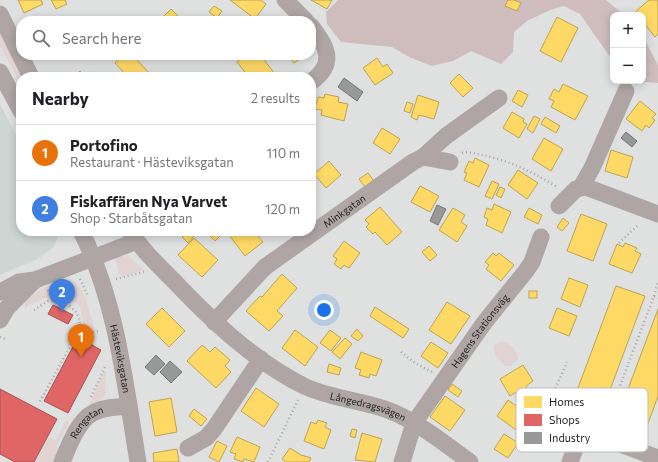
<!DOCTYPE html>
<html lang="en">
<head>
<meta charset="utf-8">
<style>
  body { margin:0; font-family:Commissioner,sans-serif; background:#f2f2f2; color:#202124 }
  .controls { position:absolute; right:12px; top:12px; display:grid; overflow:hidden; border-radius:8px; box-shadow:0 2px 10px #0003 }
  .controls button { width:36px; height:36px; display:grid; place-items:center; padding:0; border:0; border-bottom:1px solid #e0e0e0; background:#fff; color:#202124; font:20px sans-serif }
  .you { position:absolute; left:324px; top:310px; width:14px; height:14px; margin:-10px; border:3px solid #fff; border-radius:50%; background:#1a73e8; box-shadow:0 0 0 6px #1a73e833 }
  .badge { display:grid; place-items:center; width:26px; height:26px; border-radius:50%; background:#7c3aed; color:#fff; font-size:13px; font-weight:700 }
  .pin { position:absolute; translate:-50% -33px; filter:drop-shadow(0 1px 2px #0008) }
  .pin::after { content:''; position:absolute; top:21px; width:14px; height:12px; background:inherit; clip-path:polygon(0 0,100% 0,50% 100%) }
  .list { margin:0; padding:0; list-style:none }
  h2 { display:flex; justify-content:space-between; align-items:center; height:52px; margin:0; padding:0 16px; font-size:17px }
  h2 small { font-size:13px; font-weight:400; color:#757577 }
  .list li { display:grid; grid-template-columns:26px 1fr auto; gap:12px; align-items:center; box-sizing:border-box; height:56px; padding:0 16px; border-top:1px solid #e0e0e0 }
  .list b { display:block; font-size:15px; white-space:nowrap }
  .list p { margin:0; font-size:13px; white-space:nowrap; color:#757577 }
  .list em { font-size:13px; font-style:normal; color:#757577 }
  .icon { flex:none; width:22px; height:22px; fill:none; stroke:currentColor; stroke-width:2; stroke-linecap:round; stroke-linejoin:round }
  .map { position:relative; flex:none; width:658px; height:462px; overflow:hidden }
  .search { position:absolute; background:#fff; box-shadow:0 2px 10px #0003; left:16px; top:16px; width:300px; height:44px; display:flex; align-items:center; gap:10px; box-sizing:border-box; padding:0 14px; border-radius:16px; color:#757577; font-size:15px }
  .panel { position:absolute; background:#fff; box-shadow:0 2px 10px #0003; left:16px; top:72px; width:300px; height:164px; border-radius:16px }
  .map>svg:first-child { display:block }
  .built { fill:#cdd6d2 }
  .green { fill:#e2d3d3 }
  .forest { fill:#cfbcbd }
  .homes { fill:#ffd966; stroke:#bda352 }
  .shops { fill:#e06666; stroke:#a75252 }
  .industry { fill:#999; stroke:#757676 }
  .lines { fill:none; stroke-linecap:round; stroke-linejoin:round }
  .path { stroke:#aaa4a4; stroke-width:2.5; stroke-dasharray:1 3; stroke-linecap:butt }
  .minor { stroke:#afa5a5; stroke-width:17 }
  .labels { text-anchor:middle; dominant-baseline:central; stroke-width:4; stroke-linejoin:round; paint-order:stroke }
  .street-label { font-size:10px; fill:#222423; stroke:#fff }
  .key { fill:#fff; stroke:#bdbdbd; stroke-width:1 }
  .key-label { font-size:11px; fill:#222423 }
</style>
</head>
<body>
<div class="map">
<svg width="658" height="462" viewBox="0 0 658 462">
  <rect width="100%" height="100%" fill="#dee1e0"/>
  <path class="built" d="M0 104 21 145V231L59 232 54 247 39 258 0 275Z"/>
  <g class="green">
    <path d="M0 31 22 77H21V85L0 46Z"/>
    <path d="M127 255 144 270 123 276 119 274 115 258Z"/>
    <path d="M66 280C86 281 89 314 95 329L85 331 80 307 73 300 51 295 28 306 25 310V302C37 291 50 283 66 280Z"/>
    <path d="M499 342C509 341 517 349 518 359L511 366H505L495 355 493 346Z"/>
    <path d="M104 371 106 372 105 396 98 403 89 405Z"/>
    <path d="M66 420 69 423 56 446 60 449 54 462H36L49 437 56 440Z"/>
  </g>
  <g class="forest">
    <path d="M338 0H606L624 15H613V61L580 14 564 6 550 10 527 21 514 32 513 52 501 64 471 51 453 61 432 66 411 58 392 47 341 42 327 24 326 12Z"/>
    <path d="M643 37 658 65V83L647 82 638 83 635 81H643Z"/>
  </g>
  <g class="homes">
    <path d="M18 0H41L43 4 24 13Z"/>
    <path d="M51 0H65L67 4 56 9Z"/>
    <path d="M230 0H261L266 4 255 19Z"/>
    <path d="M311 0H332L327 9Z"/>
    <path d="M508 0H514L521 3 517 11 505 6Z"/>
    <path d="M649 0H658V34L655 37 643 22V15H637L635 12Z"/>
    <path d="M214 6 222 11 217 18 209 12Z"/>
    <path d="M171 9 181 19 179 21H159Z"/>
    <path d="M557 17 578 28 561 62 540 51Z"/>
    <path d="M124 55H139L135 58 153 77H128L115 63Z"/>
    <path d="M245 55H260L276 75 274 77H249L237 62Z"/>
    <path d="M288 55H305L294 63Z"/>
    <path d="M377 58 383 67 387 64 393 73 375 85 363 68Z"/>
    <path d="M80 71 84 76 89 72 93 77H73Z"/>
    <path d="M459 74 473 88 463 97 450 83Z"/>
    <path d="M563 84 588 96 575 120 551 107 554 101 549 99 554 89 559 92Z"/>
    <path d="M518 90 528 95 522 107 512 101Z"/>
    <path d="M325 94 339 97 338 102 348 104 344 121 321 115 322 110 315 109 318 97 324 98Z"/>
    <path d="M418 95 439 102 434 119 419 115 417 120 411 117Z"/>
    <path d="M640 101 656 114 652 118 655 120 649 128 646 125 642 131 626 119Z"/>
    <path d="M407 102 413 104 410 113 404 111Z"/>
    <path d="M512 112 524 119 523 122 527 124 519 138 503 128Z"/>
    <path d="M534 116 540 119 533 133 527 129Z"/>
    <path d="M545 117 560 126 556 133 541 124Z"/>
    <path d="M382 128 400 139 390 154 373 143Z"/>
    <path d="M544 138 563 149 551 171 532 159Z"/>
    <path d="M611 150 633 157 627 178 605 171Z"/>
    <path d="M475 158 489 165 479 187 464 180 467 173 464 172 469 161 473 163Z"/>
    <path d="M329 161 341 175 326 188 314 174Z"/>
    <path d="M518 170 538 183 527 199 508 185Z"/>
    <path d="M368 173 374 181 365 187 359 179Z"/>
    <path d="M492 181 499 184 492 199 485 196Z"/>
    <path d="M420 186 439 196 430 212 411 202Z"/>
    <path d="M500 187 505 189 501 198 496 195Z"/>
    <path d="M494 204 511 212 502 233 486 225 488 219 484 217 487 208 492 210Z"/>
    <path d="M380 207 402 232 387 245 375 232 373 234 366 227 369 224 365 220Z"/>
    <path d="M453 208 465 215 461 222 467 226 457 242 439 230Z"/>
    <path d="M529 208 542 215 538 224 524 217Z"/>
    <path d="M581 214 607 224 593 261 567 251Z"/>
    <path d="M563 218 569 223 562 231 557 227Z"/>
    <path d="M188 231H198L188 243 182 237Z"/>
    <path d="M205 231H223L224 232 215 241Z"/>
    <path d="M226 231H254L263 242 245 256Z"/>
    <path d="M194 238 218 260 202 277 178 255Z"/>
    <path d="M344 241 360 253 349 268 344 265 341 269 334 264 337 259 333 256Z"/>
    <path d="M625 243 637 248 635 251 641 254 632 273 609 264 617 244 623 247Z"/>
    <path d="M429 246 437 255 430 261 422 252Z"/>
    <path d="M493 253 496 256 499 253 514 265 501 281 486 269 489 265 485 262Z"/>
    <path d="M282 274 297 288 277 311 283 316 269 331 246 311 260 296 262 297Z"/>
    <path d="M569 278 588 285 580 307 561 299Z"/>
    <path d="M616 286 645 296 598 422 569 412Z"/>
    <rect x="529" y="291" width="8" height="7"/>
    <path d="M447 302 470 316 451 344 429 330Z"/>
    <path d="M375 307 409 329 403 338 370 316Z"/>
    <path d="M162 308 185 331 169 347 146 324Z"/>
    <path d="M557 308 577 316 569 336 549 328Z"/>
    <path d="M658 309V396L642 440 613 429Z"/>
    <path d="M357 329 363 336 358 341 351 336Z"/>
    <path d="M295 330 318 347 305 366 282 348Z"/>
    <path d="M330 330 341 338 331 351 320 343Z"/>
    <path d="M345 338 352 344 340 359 332 352Z"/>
    <path d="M431 342 448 353 438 368 421 356Z"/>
    <path d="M202 345 210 352 215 347 230 360 225 366 231 372 216 388 187 361Z"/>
    <path d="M361 352 382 360 376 376 370 374 369 378 359 375 361 370 355 368Z"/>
    <path d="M329 364 341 368 339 375 327 372Z"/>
    <path d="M523 365 533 381 526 386 528 390 518 396 516 392 510 396 500 379Z"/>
    <path d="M452 384 462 391 458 397 448 390Z"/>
    <path d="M256 388 279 404 264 427 241 411Z"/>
    <path d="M445 396 465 410 450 431 430 417Z"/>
    <path d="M171 398 177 432 155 436 149 402Z"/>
    <path d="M508 400 528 415 516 430 497 416Z"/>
    <path d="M194 409 207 419 201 426 189 416Z"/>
    <path d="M318 420 327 423 325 427 331 430 324 449 304 441 311 422 316 424Z"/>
    <path d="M352 429 357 430 355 438 350 436Z"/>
    <path d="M362 433 382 439 375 462 355 460Z"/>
    <path d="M504 434 518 443 508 458 494 449Z"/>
    <path d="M237 437 260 447 254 462 244 459 243 462 234 459 236 454 230 452Z"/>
    <path d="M217 441 227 446 219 462 209 457Z"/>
    <path d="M290 448 301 455 311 458 309 462H286L282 459Z"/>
    <path d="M177 449 179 462H154L153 453Z"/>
  </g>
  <g class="shops">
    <path d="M53 305 73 315 68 324 48 314Z"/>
    <path d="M78 337 101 350 68 413 44 401Z"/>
    <path d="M0 389 57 419 34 462H15L0 454Z"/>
  </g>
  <g class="industry">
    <path d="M344 78 363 92 357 101 338 87Z"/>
    <path d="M626 132 637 141 632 147 621 138Z"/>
    <path d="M437 205 446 209 438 225 430 221Z"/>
    <path d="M156 355 165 364 154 375 145 367Z"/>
    <path d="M170 361 182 372 171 383 160 372Z"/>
  </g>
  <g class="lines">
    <g class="path">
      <path d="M462 153 465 152C501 157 526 168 557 187"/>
      <path d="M619 243 639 224"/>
      <path d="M80 279 88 296"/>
      <path d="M116 279 144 272"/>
      <path d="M48 290 53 301"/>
      <path d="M654 296 658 282"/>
      <path d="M34 310 48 301 59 300 65 302 77 313 80 321 77 334 39 403"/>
      <path d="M77 334 99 331"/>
      <path d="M0 337 7 340"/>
      <path d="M401 352 415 363 432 372"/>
      <path d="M91 397 106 365"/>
      <path d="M606 423 654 296 658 298"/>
      <path d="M559 448C534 419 555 392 567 362"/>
      <path d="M268 462 298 400"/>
    </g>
    <g class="minor">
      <path d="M285 0 306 21"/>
      <path d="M0 14 31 77"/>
      <path d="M311 26C328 47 336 64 311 82"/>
      <path d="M0 72 21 111"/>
      <path d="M423 157 446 136 499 98"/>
      <path d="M581 187 592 168 626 91"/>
      <path d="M559 206 576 189 586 187 658 214"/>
      <path id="s1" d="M81 231C117 303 125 384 138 462"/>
      <path id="s2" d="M130 231C142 250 158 265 174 281 212 321 254 361 304 386 329 398 359 400 385 409 416 420 444 443 470 462"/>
      <path d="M0 292 19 282 35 280 137 241"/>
      <path d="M0 320 7 308 35 280"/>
      <path id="s3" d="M214 322 265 267 413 162 423 157 450 162"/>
      <path d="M188 448 206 438 214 429 261 359"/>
      <path id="s4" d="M62 462C68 448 78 420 93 413 103 407 118 407 129 406"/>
      <path id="s5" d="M402 462 414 423 484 323 526 271 532 262 541 237"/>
      <path d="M570 462C575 449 578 435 593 434L658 458"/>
    </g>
  </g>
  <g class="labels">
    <g class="street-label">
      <text stroke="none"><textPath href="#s3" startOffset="172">Minkgatan</textPath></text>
      <text stroke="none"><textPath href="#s5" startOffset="154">Hagens Stationsväg</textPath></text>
      <text stroke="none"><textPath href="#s1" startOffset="134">Hästeviksgatan</textPath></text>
      <text stroke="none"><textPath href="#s2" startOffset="302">Långedragsvägen</textPath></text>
      <text stroke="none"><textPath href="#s4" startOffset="48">Rengatan</textPath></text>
    </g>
  </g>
  <rect x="516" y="388" width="132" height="64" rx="6" class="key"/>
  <rect x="524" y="396" width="18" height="12" fill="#ffd966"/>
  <rect x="524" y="414" width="18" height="12" fill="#e06666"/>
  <rect x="524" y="432" width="18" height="12" fill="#999"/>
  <g class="key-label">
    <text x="549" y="406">Homes</text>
    <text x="549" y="424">Shops</text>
    <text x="549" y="442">Industry</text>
  </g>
</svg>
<div class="controls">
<button>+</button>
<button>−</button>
</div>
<div class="you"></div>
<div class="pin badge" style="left:81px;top:357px;background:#e8710a">1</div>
<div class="pin badge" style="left:62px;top:312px;background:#3f7fe0">2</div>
<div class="search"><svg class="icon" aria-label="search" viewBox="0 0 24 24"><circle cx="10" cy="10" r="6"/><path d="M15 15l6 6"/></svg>Search here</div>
<section class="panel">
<h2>Nearby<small>2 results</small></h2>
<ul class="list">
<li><span class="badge" style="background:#e8710a">1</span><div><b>Portofino</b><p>Restaurant · Hästeviksgatan</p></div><em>110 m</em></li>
<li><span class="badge" style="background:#3f7fe0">2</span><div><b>Fiskaffären Nya Varvet</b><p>Shop · Starbåtsgatan</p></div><em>120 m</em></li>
</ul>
</section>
</div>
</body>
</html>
